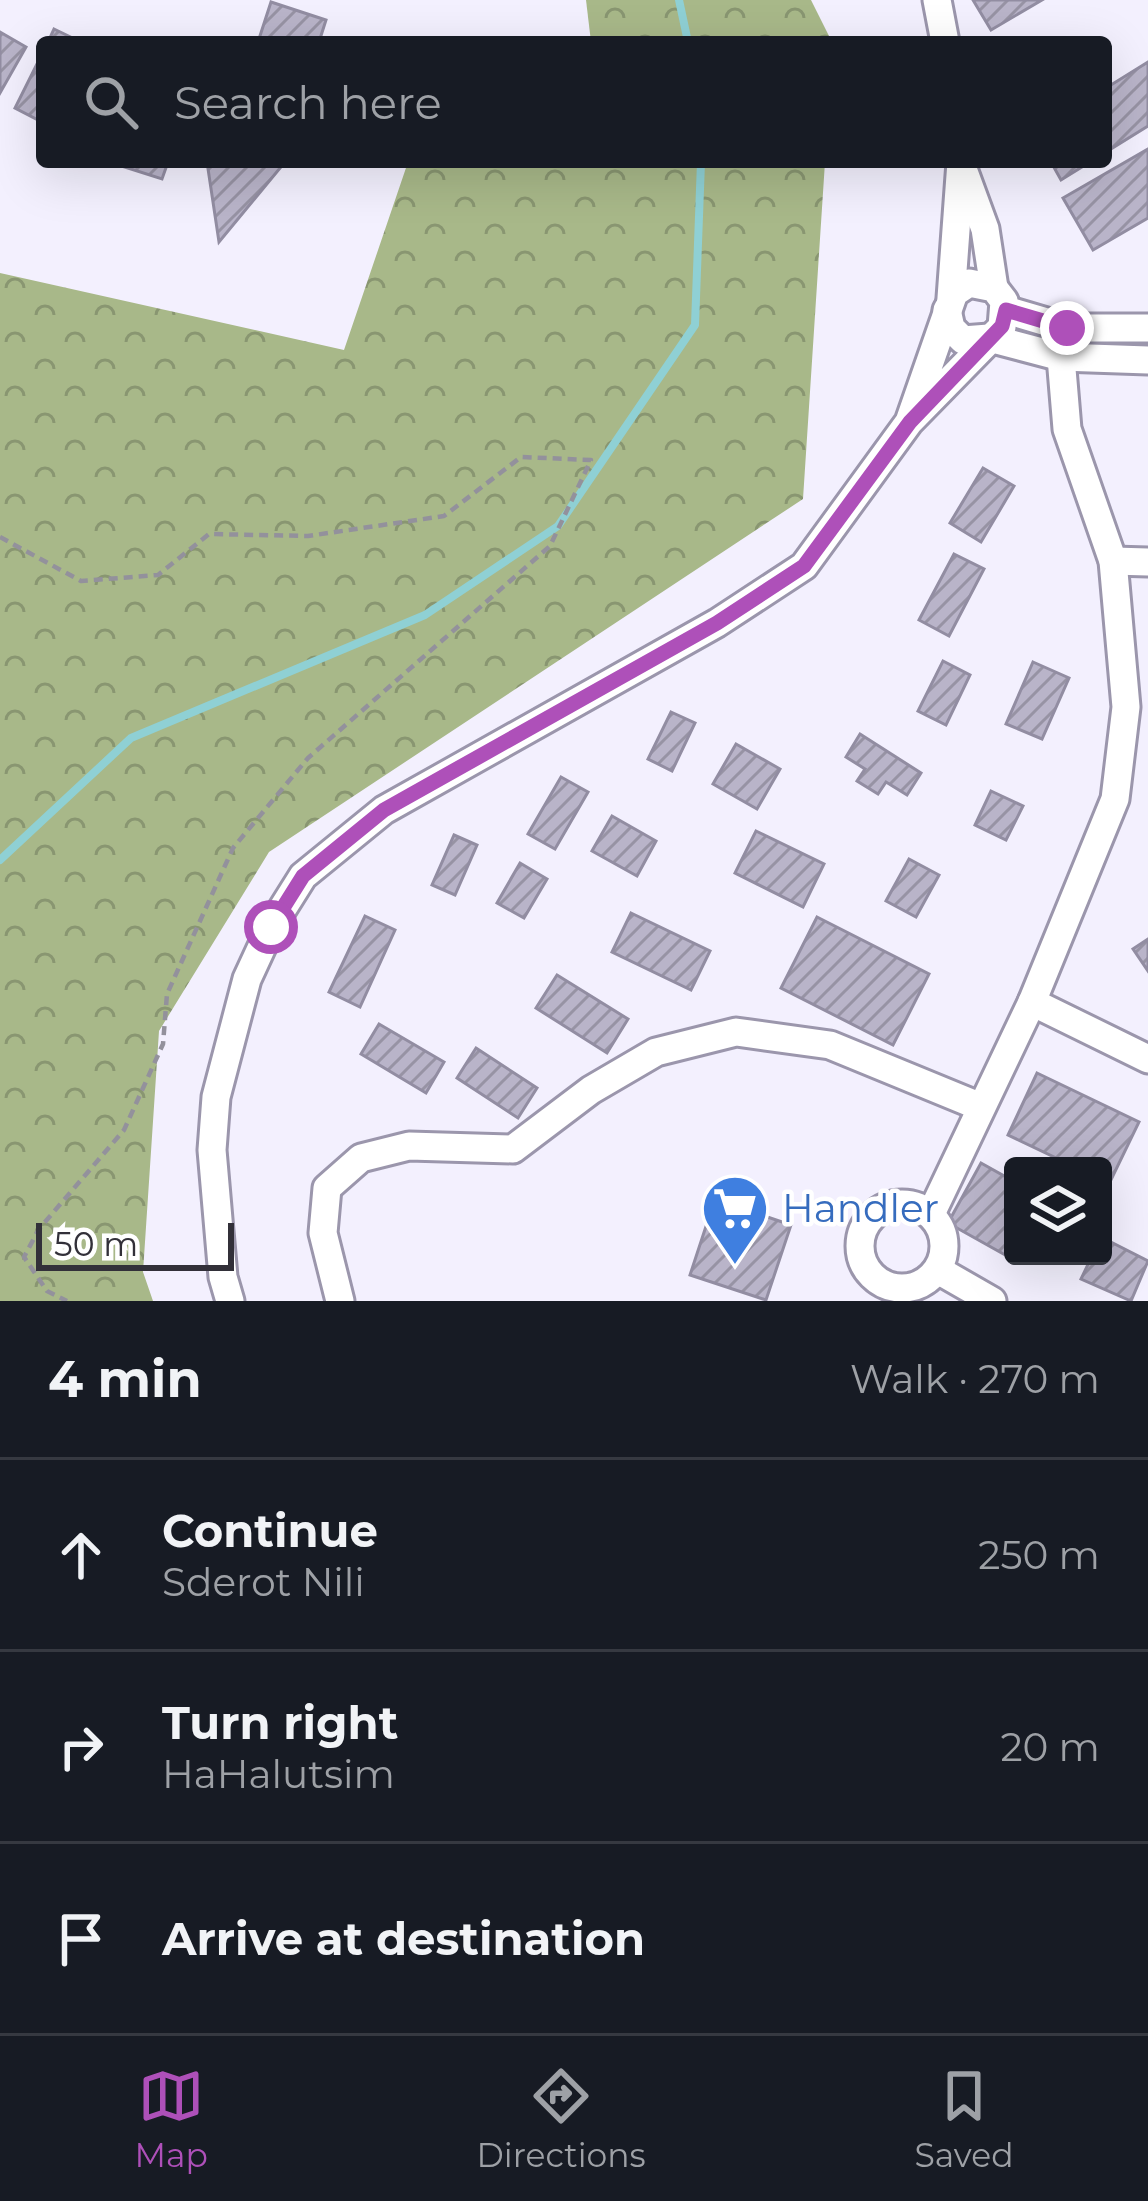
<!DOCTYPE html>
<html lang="en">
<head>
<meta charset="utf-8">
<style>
  body { margin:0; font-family:Montserrat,sans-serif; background:#20242c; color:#f1f3f6 }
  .controls { position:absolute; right:36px; bottom:36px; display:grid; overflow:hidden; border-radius:12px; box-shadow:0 12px 48px #0002 }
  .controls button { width:108px; height:108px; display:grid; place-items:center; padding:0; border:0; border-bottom:3px solid #363941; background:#171b24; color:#f1f3f6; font:60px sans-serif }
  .scale { position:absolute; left:36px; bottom:30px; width:198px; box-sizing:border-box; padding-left:12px; border:6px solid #323039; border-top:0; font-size:33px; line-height:42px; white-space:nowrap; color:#323039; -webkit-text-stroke:9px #fff; paint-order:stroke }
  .stop { position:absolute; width:36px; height:36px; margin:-27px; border:9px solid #ae50b9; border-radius:50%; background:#fff }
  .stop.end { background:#ae50b9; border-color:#fff; box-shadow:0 3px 12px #0008 }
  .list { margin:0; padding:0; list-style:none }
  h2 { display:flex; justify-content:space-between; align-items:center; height:156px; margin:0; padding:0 48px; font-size:51px }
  h2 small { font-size:39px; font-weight:400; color:#9ea1a6 }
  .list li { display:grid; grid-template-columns:78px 1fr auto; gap:36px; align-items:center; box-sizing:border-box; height:192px; padding:0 48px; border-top:3px solid #363941 }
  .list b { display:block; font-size:45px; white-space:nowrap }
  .list p { margin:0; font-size:39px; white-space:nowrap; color:#9ea1a6 }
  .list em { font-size:39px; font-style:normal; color:#9ea1a6 }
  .icon { flex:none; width:66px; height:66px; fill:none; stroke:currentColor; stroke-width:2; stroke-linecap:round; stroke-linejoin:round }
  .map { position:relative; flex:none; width:1148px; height:1301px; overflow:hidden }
  .search { position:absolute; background:#171b24; box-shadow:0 12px 48px #0002; left:36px; right:36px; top:36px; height:132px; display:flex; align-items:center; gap:30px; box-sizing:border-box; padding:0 42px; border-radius:12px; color:#9ea1a6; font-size:45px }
  .sheet { height:732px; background:#171b24 }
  nav { display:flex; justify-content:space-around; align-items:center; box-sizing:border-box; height:168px; border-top:3px solid #363941; background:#171b24; font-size:33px; color:#9ea1a6 }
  nav a { display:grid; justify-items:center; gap:6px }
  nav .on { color:#ae50b9 }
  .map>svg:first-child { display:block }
  .forest { fill:url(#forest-crowns) }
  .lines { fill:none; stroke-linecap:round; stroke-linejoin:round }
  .stream { stroke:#8fd0d4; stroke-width:8 }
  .building { fill:url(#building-hatch); stroke:#928da2; stroke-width:3 }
  .minor-casing { stroke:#9b96ac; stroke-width:33 }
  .path { stroke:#93919c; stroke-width:4.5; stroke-dasharray:9 6; stroke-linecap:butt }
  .minor { stroke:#fff; stroke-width:27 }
  .route { stroke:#ae50b9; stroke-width:15 }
  .labels { text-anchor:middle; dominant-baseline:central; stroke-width:9; stroke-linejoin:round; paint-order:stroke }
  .shop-label { font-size:39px; fill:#366cbe; stroke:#fff; text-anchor:start }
</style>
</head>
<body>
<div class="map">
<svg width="1148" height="1301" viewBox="0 0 1148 1301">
  <defs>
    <pattern id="forest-crowns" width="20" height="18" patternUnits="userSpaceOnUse" patternTransform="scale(3)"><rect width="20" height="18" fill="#a8b889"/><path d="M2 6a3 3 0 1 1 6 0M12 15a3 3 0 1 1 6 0" fill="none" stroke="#899671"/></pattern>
    <pattern id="building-hatch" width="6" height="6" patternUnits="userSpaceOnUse" patternTransform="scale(3)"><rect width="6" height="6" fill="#b9b4c9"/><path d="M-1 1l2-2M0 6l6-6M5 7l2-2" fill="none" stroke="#9793a4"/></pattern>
  </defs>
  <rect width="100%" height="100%" fill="#f3f0fe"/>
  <g class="forest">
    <path d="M586 0H811L832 42H591Z"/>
    <path d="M408 162H825L803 499 269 852 159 1031 143 1272 153 1301H0V273L344 350Z"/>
  </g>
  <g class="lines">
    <g class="stream">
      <path d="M679 0 688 42"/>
      <path d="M0 860 131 738 425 615 558 526 695 325 701 162"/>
    </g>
  </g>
  <g class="building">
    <path d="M973 0H1042L991 30Z"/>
    <path d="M271 2 326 20 319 42H258Z"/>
    <path d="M54 29 81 42H48Z"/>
    <path d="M0 32 26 47 0 93Z"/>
    <path d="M42 54V122L15 108Z"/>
    <path d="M1148 62V126L1106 152V88Z"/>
    <path d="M1148 149V218L1093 250 1063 198Z"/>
    <path d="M109 162H168L162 179Z"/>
    <path d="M207 162H285L219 242Z"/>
    <path d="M1051 162H1090L1061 180Z"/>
    <path d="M983 468 1014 486 981 542 950 523Z"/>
    <path d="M954 554 984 569 949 636 919 620Z"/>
    <path d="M943 661 970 675 946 725 918 711Z"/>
    <path d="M1033 662 1069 678 1042 739 1006 724Z"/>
    <path d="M671 712 695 723 672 771 648 759Z"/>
    <path d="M860 734 921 773 907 795 886 782 878 794 857 781 865 769 846 757Z"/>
    <path d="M736 744 780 769 757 809 713 784Z"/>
    <path d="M561 777 588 792 555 849 528 834Z"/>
    <path d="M991 791 1023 806 1006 840 975 825Z"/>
    <path d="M612 816 656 841 637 876 592 851Z"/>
    <path d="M756 831 824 864 803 907 735 873Z"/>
    <path d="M454 835 477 845 455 895 432 885Z"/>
    <path d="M909 859 939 875 916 917 886 901Z"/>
    <path d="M520 863 547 879 524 918 497 903Z"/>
    <path d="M631 913 710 951 691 990 612 952Z"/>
    <path d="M365 916 395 930 360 1007 329 992Z"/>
    <path d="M817 917 929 974 893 1045 781 988Z"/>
    <path d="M1148 939V971L1133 949Z"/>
    <path d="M557 975 628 1019 607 1053 536 1008Z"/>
    <path d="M379 1024 444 1062 426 1093 361 1054Z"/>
    <path d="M476 1048 537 1088 518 1118 457 1078Z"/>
    <path d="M1037 1073 1139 1122 1109 1184 1103 1181V1166H1073L1008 1135Z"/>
    <path d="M981 1163 1013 1181V1256H1019L1016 1261 948 1223Z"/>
    <path d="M715 1199 791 1225 766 1300 690 1275Z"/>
    <path d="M1103 1238 1148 1261 1131 1301 1081 1279 1092 1256H1103Z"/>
  </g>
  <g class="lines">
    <defs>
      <g id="minor">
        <path d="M937 0 945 42"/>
        <path d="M963 169 985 229 994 288"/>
        <path d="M951 298 961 162"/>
        <path d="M947 310 951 328 963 340 989 338 1061 357 1148 360"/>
        <path d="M1006 310 1067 328H1148"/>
        <path d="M1113 561 1148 562"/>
        <path d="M1032 1002 1148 1059"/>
        <circle cx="902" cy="1246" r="42"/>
        <path d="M931 1214 1032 1002 1115 799 1126 707 1113 561 1067 429 1061 357 1067 328"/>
        <path d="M938 1270 992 1301"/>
        <path d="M230 1301 223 1277 212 1150 216 1097 247 979 271 927 303 876 384 810 717 623 804 566 909 422 1002 327 1004 301 994 288 969 283 954 293 909 422"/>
        <path d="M340 1301 323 1233 327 1188 361 1158 409 1146 513 1149 591 1090 656 1052 736 1032 830 1045 981 1107"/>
      </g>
    </defs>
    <use href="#minor" class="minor-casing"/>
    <path class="path" d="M0 537 81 581 158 575 209 534 308 536 444 516 521 457 591 460 550 546 308 758 233 848 167 994 163 1044 124 1130 39 1229 24 1257 47 1291 67 1301"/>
    <use href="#minor" class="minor"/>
  </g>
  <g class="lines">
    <path class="route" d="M271 927 303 876 384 810 717 623 804 566 910 422 1002 326 1006 310 1067 328"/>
  </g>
  <defs>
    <symbol id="supermarket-pin" viewBox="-11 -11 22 30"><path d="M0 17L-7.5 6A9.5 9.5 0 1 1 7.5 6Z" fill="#3f7fe0" stroke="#fff"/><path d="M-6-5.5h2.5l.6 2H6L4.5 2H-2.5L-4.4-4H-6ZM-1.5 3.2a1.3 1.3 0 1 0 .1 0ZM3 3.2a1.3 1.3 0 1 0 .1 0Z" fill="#fff"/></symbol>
  </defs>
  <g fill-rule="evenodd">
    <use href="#supermarket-pin" x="697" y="1170" width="76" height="104"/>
  </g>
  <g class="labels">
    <g class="shop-label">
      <text x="782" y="1208">Handler</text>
    </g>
  </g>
</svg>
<div class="controls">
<button><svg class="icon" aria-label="layers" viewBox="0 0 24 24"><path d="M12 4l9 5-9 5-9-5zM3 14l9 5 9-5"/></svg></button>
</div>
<div class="scale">50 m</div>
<div class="stop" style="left:271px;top:927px"></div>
<div class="stop end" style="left:1067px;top:328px"></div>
<div class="search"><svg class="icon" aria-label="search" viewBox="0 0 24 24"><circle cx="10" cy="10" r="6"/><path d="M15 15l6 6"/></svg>Search here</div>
</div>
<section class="sheet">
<h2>4 min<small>Walk · 270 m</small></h2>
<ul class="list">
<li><svg class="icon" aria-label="ahead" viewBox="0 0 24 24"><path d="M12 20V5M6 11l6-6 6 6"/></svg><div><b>Continue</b><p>Sderot Nili</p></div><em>250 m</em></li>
<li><svg class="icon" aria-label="right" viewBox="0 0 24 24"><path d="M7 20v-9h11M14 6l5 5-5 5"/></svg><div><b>Turn right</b><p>HaHalutsim</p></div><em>20 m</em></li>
<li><svg class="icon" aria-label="arrive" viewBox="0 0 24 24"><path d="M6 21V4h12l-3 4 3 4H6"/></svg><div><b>Arrive at destination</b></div></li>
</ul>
</section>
<nav>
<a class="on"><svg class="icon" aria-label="map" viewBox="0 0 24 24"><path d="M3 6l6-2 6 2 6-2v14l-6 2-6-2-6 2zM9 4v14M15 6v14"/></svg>Map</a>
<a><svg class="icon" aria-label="directions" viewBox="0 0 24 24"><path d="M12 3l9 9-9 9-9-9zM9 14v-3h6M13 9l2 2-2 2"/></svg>Directions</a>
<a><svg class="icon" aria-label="saved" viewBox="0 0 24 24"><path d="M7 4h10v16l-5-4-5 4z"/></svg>Saved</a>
</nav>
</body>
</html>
